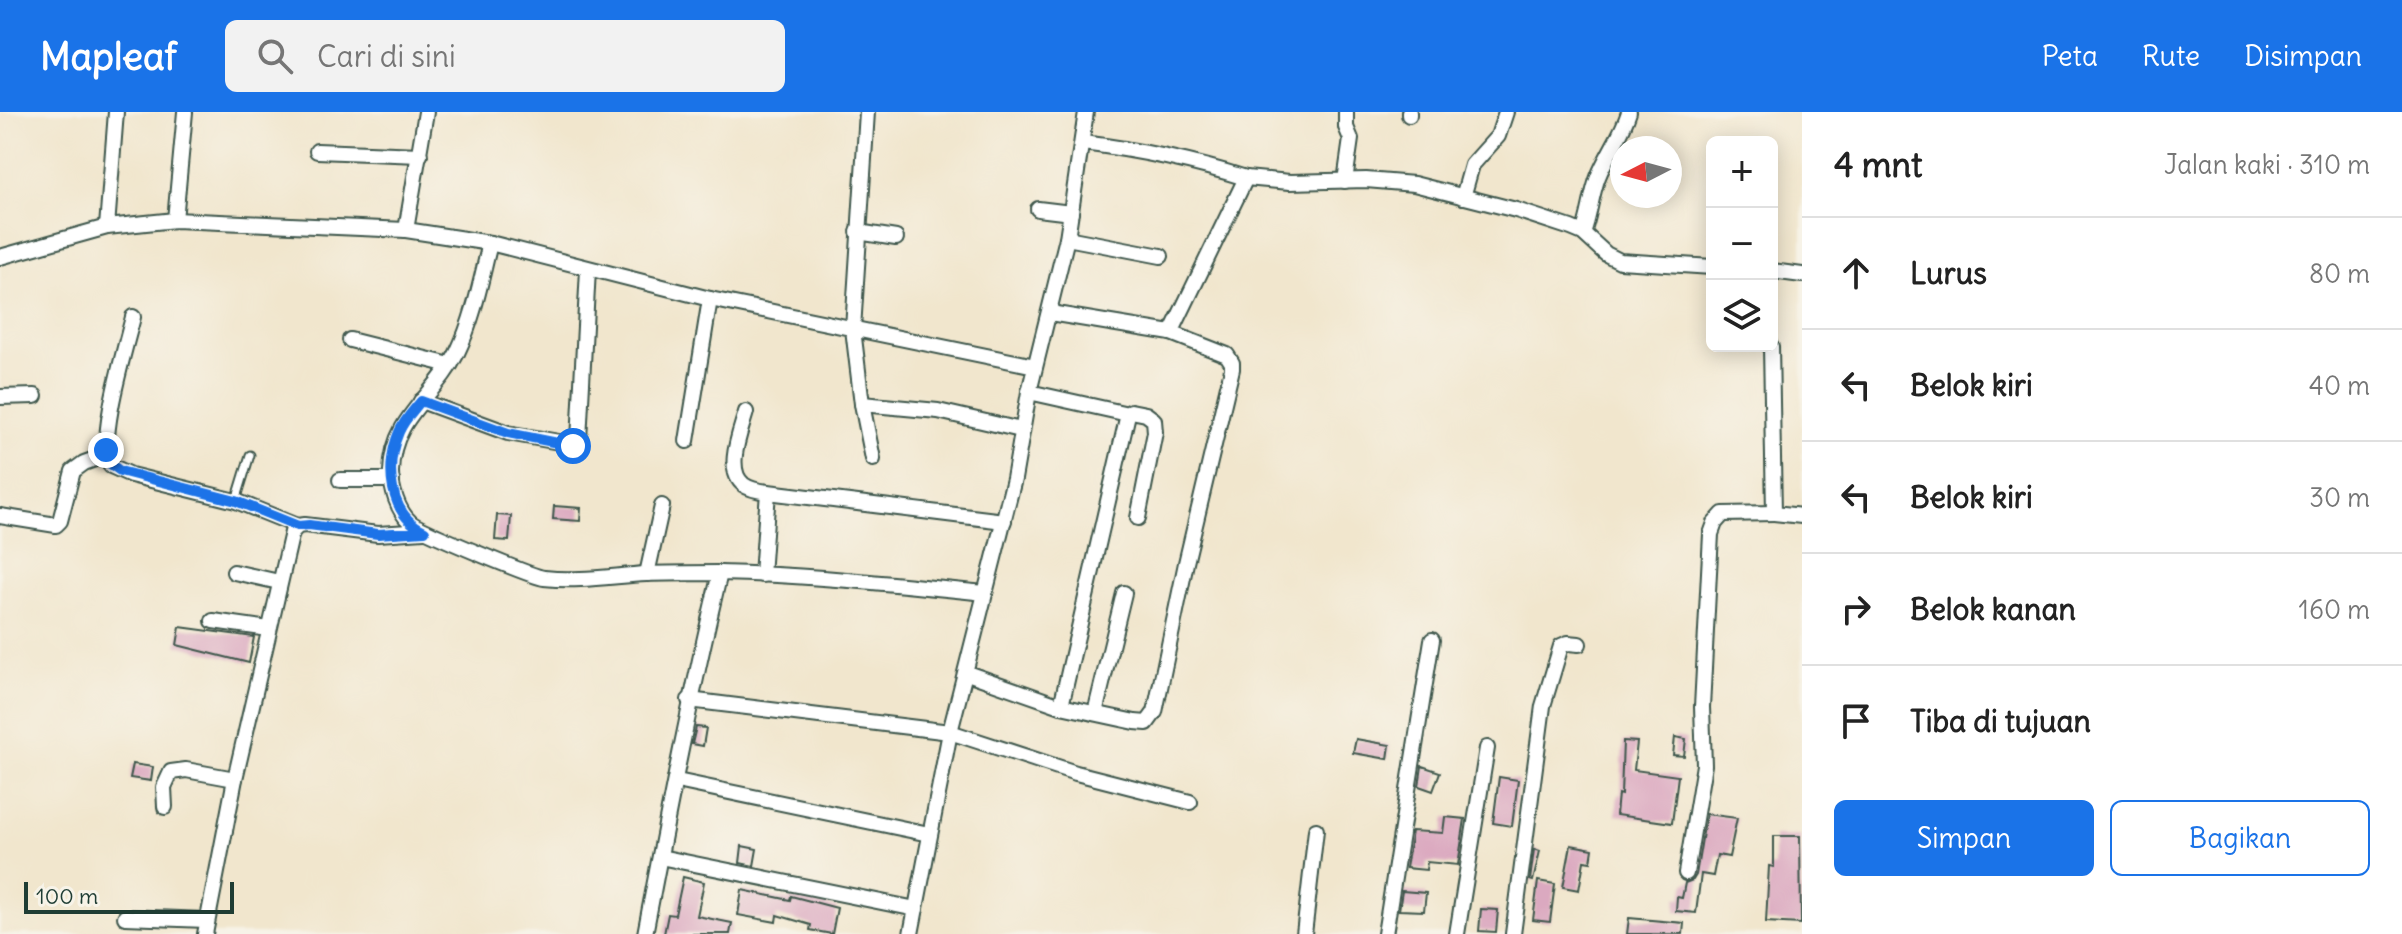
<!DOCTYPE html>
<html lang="id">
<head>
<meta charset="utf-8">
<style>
  body { margin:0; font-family:Delius,sans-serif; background:#f2f2f2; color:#222 }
  .controls { position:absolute; right:24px; top:24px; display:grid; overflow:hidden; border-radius:12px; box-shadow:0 4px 20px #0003 }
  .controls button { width:72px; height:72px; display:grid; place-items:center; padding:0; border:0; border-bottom:2px solid #e0e0e0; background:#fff; color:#222; font:40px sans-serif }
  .compass { position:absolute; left:1610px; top:24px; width:72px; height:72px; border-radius:50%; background:#fff; box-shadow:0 4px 20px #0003; rotate:264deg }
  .scale { position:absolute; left:24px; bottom:20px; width:210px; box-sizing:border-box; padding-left:8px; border:4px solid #1f3d34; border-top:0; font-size:22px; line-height:28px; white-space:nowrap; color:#1f3d34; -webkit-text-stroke:6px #f7f3e8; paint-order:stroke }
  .stop { position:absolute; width:24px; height:24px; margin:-18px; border:6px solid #1a73e8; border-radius:50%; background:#fff }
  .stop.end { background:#1a73e8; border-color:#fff; box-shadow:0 2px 8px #0008 }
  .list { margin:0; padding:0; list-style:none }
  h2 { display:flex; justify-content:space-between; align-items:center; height:104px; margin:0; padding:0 32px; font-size:34px }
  h2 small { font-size:26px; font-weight:400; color:#767676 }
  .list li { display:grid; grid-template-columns:52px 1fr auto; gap:24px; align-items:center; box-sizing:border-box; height:112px; padding:0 32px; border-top:2px solid #e0e0e0 }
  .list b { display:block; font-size:30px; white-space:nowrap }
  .list em { font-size:26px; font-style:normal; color:#767676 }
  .actions { display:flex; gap:16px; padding:24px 32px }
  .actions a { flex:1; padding:18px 0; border:2px solid #1a73e8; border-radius:12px; text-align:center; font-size:28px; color:#1a73e8 }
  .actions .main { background:#1a73e8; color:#fff }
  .icon { flex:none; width:44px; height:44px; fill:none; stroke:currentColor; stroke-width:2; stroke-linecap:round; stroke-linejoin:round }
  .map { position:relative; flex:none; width:1802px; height:822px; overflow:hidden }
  header { display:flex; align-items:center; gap:48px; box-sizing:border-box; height:112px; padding:0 40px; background:#1a73e8; color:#fff }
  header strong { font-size:38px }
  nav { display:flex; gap:44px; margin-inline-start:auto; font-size:28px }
  .search { width:560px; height:72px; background:#f2f2f2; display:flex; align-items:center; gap:20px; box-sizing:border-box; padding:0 28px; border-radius:12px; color:#767676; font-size:30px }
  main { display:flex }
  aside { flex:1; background:#fff }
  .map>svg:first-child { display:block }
  .building { fill:#dba9c0 }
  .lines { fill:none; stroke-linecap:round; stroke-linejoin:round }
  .lane-casing { stroke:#3e564b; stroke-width:11 }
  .street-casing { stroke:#3e564b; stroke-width:18 }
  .lane { stroke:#fff; stroke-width:7 }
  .street { stroke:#fff; stroke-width:14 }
  .route { stroke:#1a73e8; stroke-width:10 }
</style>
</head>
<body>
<header>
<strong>Mapleaf</strong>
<div class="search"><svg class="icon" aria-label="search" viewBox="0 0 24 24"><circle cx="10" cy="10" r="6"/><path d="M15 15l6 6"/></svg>Cari di sini</div>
<nav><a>Peta</a><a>Rute</a><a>Disimpan</a></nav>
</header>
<main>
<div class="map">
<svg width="1802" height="822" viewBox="0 0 1802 822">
  <rect width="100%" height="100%" fill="#f7f3e8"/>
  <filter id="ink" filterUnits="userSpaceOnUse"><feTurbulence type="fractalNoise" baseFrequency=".0125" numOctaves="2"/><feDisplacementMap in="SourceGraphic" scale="16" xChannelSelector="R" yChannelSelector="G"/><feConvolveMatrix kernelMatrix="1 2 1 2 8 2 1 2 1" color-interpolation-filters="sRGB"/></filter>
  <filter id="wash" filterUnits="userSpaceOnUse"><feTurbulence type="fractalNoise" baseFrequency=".006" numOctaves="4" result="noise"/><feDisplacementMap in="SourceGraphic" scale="32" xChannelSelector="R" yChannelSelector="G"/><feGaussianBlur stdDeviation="1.8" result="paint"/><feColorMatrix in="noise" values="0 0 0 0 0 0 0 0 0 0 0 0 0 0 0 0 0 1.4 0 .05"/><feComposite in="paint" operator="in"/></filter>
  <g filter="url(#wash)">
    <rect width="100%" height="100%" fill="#f1e6cd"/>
    <g id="blocks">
      <g class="building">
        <path d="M554 394 581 396 580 409 553 407Z"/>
        <path d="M497 403 511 404 509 429 495 428Z"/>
        <path d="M180 515 254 525 249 551 177 533Z"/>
        <path d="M696 615 706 616 703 634 692 632Z"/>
        <path d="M1675 625 1686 627 1684 644 1673 643Z"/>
        <path d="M1356 627 1390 633 1388 647 1353 641Z"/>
        <path d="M1623 629 1637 630 1634 658 1678 664 1672 711 1616 703 1618 682 1621 683Z"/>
        <path d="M133 652 153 655 151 669 130 666Z"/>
        <path d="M1422 654 1440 660 1433 679 1419 674Z"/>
        <path d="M1499 665 1518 668 1512 714 1493 711Z"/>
        <path d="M1706 702 1737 706 1729 745 1717 743 1713 764 1701 762 1696 801 1676 799 1677 785 1682 786 1685 771 1693 768 1696 763Z"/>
        <path d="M1445 705 1465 707 1458 753 1427 750 1426 758 1406 756 1412 719 1443 721Z"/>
        <path d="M1774 724H1800L1801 812 1766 810 1769 754 1774 755Z"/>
        <path d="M1571 733 1593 737 1591 750 1584 749 1579 778 1563 775Z"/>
        <path d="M742 734 757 737 754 754 740 751Z"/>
        <path d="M1534 737 1540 739 1533 769 1530 768Z"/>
        <path d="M683 765 704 770 697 804 732 811 730 822H664L668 802 675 803Z"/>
        <path d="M1538 769 1555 772 1550 810 1533 808Z"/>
        <path d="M742 778 790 788 791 784 837 796 832 822 810 818 811 813 777 803 776 810 738 803Z"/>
        <path d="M1402 779 1426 781 1424 799 1399 798Z"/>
        <path d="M1481 797 1498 798 1496 820 1479 819Z"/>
        <path d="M1629 806 1684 811 1683 822H1627Z"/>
      </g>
    </g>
  </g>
  <g filter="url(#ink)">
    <use href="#blocks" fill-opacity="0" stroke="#3e564b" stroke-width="2"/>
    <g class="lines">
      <defs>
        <path id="lane" d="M236 389 250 343"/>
        <g id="street">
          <path d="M867 0 853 217 862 292 873 347"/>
          <path d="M1409 3V0"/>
          <path d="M1083 31C1139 38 1192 49 1246 66"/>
          <path d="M317 39 420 43"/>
          <path d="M1345 69 1351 27 1346 15V0"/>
          <path d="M1463 85 1472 53 1498 24 1506 0"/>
          <path d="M1038 97 1071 101"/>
          <path d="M175 108 185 0"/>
          <path d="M107 115 116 0"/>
          <path d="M406 118 426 0"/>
          <path d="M858 120 896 126"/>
          <path d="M1583 121C1590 103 1591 83 1598 65 1607 42 1622 23 1629 0"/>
          <path d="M1067 126 1161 144"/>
          <path d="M490 131C481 168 474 206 457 241 435 285 392 304 391 360 391 377 398 399 410 410 417 417 533 465 544 466 578 470 612 464 646 462 671 461 695 461 719 461 808 463 897 472 985 481"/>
          <path d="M0 145 107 115 175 108 406 118 490 131 710 187 1035 254"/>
          <path d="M1772 159 1802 163"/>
          <path d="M1050 201 1171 221 1246 66 1290 70 1366 68 1414 72 1516 98 1571 116 1583 121 1606 142 1620 149 1712 155"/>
          <path d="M133 205C126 234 96 331 111 354L131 363 236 389 298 414"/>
          <path d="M350 228 450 253"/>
          <path d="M1771 234 1774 401 1802 404"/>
          <path d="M1029 280 1128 302"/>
          <path d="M0 285 35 284"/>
          <path d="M421 289 508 321 576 333 579 328 588 157"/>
          <path d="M862 292 938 299 1021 318"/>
          <path d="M746 300C741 319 724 358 744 373 751 378 761 379 768 380L1004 409"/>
          <path d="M687 329 710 187"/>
          <path d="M340 368H392"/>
          <path d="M0 404 56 413 60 409 73 359 84 351 106 343"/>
          <path d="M234 460 279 470"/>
          <path d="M647 462 662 394"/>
          <path d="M762 463 768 380"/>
          <path d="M213 509 269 517"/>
          <path d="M967 561 1061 594 1135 610 1147 611 1155 600 1186 451 1232 257V251L1227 243 1171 221"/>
          <path d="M689 588 950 620 1076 661 1190 690"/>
          <path d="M1061 594 1128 302 1131 299 1146 302 1154 308 1155 320 1138 406"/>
          <path d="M1095 601 1124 481"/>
          <path d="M677 669 929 722"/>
          <path d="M165 695 164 675 171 660 186 658 235 667"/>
          <path d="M660 745 916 797"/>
          <path d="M1686 761 1704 653 1702 595 1711 422 1715 411 1723 402 1774 401"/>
          <path d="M125 805 207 808"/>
          <path d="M205 822 235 667 292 420 298 414 305 413 378 422 424 419"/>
          <path d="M645 822C668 701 691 581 720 461"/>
          <path d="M911 822 950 620 1014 367 1029 280 1067 126 1086 0"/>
          <path d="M1304 822 1316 718"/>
          <path d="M1385 822 1432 528"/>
          <path d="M1457 822 1487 636"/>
          <path d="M1513 822 1543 594 1561 534 1568 531 1579 532"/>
        </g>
      </defs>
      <use href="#lane" class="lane-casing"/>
      <use href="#street" class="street-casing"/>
      <use href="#lane" class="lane"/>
      <use href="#street" class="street"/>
    </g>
  </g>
  <g class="lines" filter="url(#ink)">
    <path class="route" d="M106 338 109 351 120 359 236 389 298 414 309 413 378 422 425 419C388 403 385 353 399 320 404 308 413 299 421 289L508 321 573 334"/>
  </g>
</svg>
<div class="controls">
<button>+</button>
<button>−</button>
<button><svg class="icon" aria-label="layers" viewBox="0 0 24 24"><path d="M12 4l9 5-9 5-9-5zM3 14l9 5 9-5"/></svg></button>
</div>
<svg class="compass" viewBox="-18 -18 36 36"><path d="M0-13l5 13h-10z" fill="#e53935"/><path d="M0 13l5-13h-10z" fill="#767676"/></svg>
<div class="scale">100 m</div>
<div class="stop" style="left:573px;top:334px"></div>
<div class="stop end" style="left:106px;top:338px"></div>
</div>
<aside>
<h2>4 mnt<small>Jalan kaki · 310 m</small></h2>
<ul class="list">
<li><svg class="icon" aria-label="ahead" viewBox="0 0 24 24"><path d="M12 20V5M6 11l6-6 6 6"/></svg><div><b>Lurus</b></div><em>80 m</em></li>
<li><svg class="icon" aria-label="left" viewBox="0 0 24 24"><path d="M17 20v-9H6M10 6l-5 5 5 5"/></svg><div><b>Belok kiri</b></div><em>40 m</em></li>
<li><svg class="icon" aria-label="left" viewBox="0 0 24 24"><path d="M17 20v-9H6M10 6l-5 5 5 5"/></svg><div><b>Belok kiri</b></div><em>30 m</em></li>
<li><svg class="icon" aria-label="right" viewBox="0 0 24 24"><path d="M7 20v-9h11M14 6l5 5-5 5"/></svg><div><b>Belok kanan</b></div><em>160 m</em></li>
<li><svg class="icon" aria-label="arrive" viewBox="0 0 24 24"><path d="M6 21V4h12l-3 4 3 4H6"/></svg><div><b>Tiba di tujuan</b></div></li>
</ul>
<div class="actions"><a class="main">Simpan</a><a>Bagikan</a></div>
</aside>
</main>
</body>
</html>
